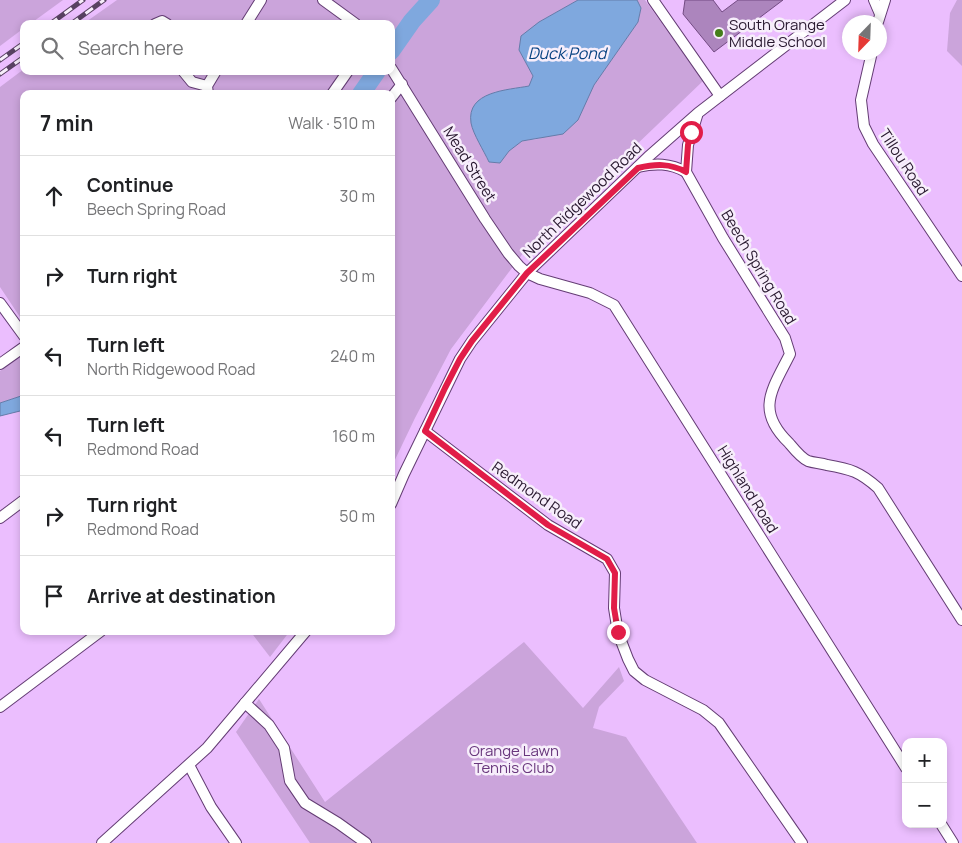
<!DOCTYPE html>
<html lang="en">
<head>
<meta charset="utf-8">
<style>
  body { margin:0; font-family:Manrope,sans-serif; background:#f6f6f6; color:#202124 }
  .controls { position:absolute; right:15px; bottom:15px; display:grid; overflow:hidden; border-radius:10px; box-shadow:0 2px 8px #0003 }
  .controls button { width:45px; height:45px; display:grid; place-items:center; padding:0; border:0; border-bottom:1px solid #e0e0e0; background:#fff; color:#202124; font:25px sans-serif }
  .compass { position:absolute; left:842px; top:15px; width:45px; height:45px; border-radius:50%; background:#fff; box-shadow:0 2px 8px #0003; rotate:203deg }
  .stop { position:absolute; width:15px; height:15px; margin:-11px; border:4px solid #e11d48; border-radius:50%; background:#fff }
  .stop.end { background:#e11d48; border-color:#fff; box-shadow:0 1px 5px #0008 }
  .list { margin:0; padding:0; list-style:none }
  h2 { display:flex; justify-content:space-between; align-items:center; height:65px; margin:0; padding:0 20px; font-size:21px }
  h2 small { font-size:16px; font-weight:400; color:#757577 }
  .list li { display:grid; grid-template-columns:32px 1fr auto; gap:15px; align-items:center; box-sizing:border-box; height:80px; padding:0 20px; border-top:1px solid #e0e0e0 }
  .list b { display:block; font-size:19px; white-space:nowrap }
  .list p { margin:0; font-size:16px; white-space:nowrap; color:#757577 }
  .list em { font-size:16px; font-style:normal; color:#757577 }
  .icon { flex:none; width:28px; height:28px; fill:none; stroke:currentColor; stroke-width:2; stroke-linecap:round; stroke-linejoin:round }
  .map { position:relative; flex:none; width:962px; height:843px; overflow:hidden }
  .search { position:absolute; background:#fff; box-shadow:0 2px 8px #0003; left:20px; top:20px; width:375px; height:55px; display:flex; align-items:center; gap:12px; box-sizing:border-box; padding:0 18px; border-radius:10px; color:#757577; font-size:19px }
  .panel { position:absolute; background:#fff; box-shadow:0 2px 8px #0003; left:20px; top:90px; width:375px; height:545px; border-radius:10px }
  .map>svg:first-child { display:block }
  .green { fill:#cba4db }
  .water { fill:#7fa8de; stroke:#657ca9 }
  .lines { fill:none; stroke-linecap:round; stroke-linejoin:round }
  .river { stroke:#7fa8de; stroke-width:18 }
  .building { fill:#ac85bd; stroke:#734b83 }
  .minor-casing { stroke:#643d74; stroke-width:12 }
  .minor { stroke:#fff; stroke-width:10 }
  .rail-casing { stroke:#584162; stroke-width:5 }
  .rail { stroke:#f7eefb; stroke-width:3; stroke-dasharray:9; stroke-linecap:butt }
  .route { stroke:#e11d48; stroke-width:6 }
  .poi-dot { fill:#447f1a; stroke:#f7eefb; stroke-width:2 }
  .labels { text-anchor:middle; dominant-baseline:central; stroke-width:5; stroke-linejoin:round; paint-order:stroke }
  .poi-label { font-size:15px; fill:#27172e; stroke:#f7eefb; text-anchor:start }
  .street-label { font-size:15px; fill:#27172e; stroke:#f7eefb }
  .park-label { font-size:15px; fill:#69377d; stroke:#f7eefb }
  .water-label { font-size:16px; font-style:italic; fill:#074282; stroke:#f7eefb }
</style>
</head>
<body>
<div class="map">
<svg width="962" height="843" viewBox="0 0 962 843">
  <rect width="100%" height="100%" fill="#ebbefe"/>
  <g class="green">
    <path d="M0 0H63L30 24H24V28L0 46Z"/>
    <path d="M117 0H578L539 22 519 50 533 76 529 86 494 92 471 124 489 162 500 163 509 151 522 141 538 139 577 120 594 85 638 22 641 8 637 0H645L703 81 632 149 600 184 527 248 451 349 415 418 391 468V94H24V323L0 287V87L24 69V71H391V24H83Z"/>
    <path d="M957 0H962V66L947 51 950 13Z"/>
    <path d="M24 354V395L0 403V371Z"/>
    <path d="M250 631H290L270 657Z"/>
    <path d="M524 642 583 708 619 667 624 681 599 707 593 728 626 737 697 843H310L236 732 259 699 325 802Z"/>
  </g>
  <g class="water">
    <path d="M578 0H637L641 8 638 22 594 85 578 120 563 134 522 141 509 151 500 163 489 162C484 151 473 134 471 123 466 91 508 90 529 86L533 76 519 50 521 36 539 22Z"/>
    <path d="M24 395V410L0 416V403Z"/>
  </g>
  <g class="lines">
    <g class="river">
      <path d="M391 51 412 21 431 0"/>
      <path d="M361 94 377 71"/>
    </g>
  </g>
  <path class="building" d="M685 0H713L722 12 738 0H783L714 52 683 14Z"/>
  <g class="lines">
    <defs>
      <g id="minor">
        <path d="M323 0 356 24"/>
        <path d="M653 0 720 96"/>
        <path d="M874 0 880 14"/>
        <path d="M878 22 885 0"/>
        <path d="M155 24 162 21 167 24"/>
        <path d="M246 24 261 0"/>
        <path d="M872 52 861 100 864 126 873 144 962 276"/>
        <path d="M391 68 485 219 508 253 519 266 527 273 540 279 590 293 614 305 906 768"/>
        <path d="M183 71 192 82 207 86"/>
        <path d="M208 94 207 86 216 71"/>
        <path d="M332 94 348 71"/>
        <path d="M391 98 402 84"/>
        <path d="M697 116 688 145 686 172 723 238 785 338 790 354C772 390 755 410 789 443 794 449 801 458 808 461 814 463 821 463 827 465 851 469 860 472 878 488L962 620"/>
        <path d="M638 167C655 163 670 163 686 172"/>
        <path d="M0 303 24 336"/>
        <path d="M0 364 24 347"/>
        <path d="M425 431 548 525 607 559 615 573 614 608 618 633 628 659 634 671 645 680 703 710 719 723 802 843"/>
        <path d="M391 504 404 474 460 359 472 341 527 273 648 157 698 113 845 0"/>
        <path d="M0 518 24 500"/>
        <path d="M245 703 269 725 284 748 290 781 305 803 338 823 366 843"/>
        <path d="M0 707 101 631"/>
        <path d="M189 765 211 807 236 843"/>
        <path d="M941 824 953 843"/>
        <path d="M102 843 207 748 306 631"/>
      </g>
    </defs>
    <use href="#minor" class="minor-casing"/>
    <use href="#minor" class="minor"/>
    <defs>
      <g id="rail">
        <path d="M50 24 83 0"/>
        <path d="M71 24 104 0"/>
        <path d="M0 60 24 43"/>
        <path d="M0 74 24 57"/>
      </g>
    </defs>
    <use href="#rail" class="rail-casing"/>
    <use href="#rail" class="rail"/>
  </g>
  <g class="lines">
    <path class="route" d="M618 632 614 608 615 573 607 559 548 525 425 431 445 388 460 359 472 341 527 273 638 168C655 164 670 163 686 172L688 145 691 132"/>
  </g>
  <circle class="poi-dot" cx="719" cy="33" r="5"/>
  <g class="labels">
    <g class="poi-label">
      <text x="729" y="24">South Orange<tspan x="729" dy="17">Middle School</tspan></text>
    </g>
    <g class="street-label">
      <text transform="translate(904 162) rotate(57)">Tillou Road</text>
      <text transform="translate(470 164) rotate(58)">Mead Street</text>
      <text transform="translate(582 200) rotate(-44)">North Ridgewood Road</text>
      <text transform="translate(759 267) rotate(59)">Beech Spring Road</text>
      <text transform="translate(748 489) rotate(58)">Highland Road</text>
      <text transform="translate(537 495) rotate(35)">Redmond Road</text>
    </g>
    <g class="park-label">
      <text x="514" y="750">Orange Lawn<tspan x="514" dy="17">Tennis Club</tspan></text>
    </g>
    <g class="water-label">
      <text x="567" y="53">Duck Pond</text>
    </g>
  </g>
</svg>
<div class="controls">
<button>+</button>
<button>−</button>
</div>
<svg class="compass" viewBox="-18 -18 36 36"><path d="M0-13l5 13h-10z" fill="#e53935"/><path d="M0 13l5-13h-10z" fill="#757577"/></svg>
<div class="stop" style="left:691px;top:132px"></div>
<div class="stop end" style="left:618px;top:632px"></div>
<div class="search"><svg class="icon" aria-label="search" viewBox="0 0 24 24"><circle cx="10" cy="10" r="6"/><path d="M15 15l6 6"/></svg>Search here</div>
<section class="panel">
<h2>7 min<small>Walk · 510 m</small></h2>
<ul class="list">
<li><svg class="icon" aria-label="ahead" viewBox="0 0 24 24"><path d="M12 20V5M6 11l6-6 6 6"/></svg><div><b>Continue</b><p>Beech Spring Road</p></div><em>30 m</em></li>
<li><svg class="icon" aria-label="right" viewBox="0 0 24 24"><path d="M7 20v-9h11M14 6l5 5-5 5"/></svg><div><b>Turn right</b></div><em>30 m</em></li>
<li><svg class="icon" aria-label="left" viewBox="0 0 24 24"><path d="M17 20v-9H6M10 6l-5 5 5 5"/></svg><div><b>Turn left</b><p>North Ridgewood Road</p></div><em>240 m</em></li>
<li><svg class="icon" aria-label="left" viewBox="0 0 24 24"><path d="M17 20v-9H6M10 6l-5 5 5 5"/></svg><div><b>Turn left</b><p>Redmond Road</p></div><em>160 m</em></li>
<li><svg class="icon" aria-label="right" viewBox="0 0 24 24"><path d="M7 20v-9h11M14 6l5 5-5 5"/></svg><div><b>Turn right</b><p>Redmond Road</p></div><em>50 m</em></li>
<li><svg class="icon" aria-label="arrive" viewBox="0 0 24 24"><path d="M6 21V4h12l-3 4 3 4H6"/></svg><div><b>Arrive at destination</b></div></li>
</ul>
</section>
</div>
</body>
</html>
